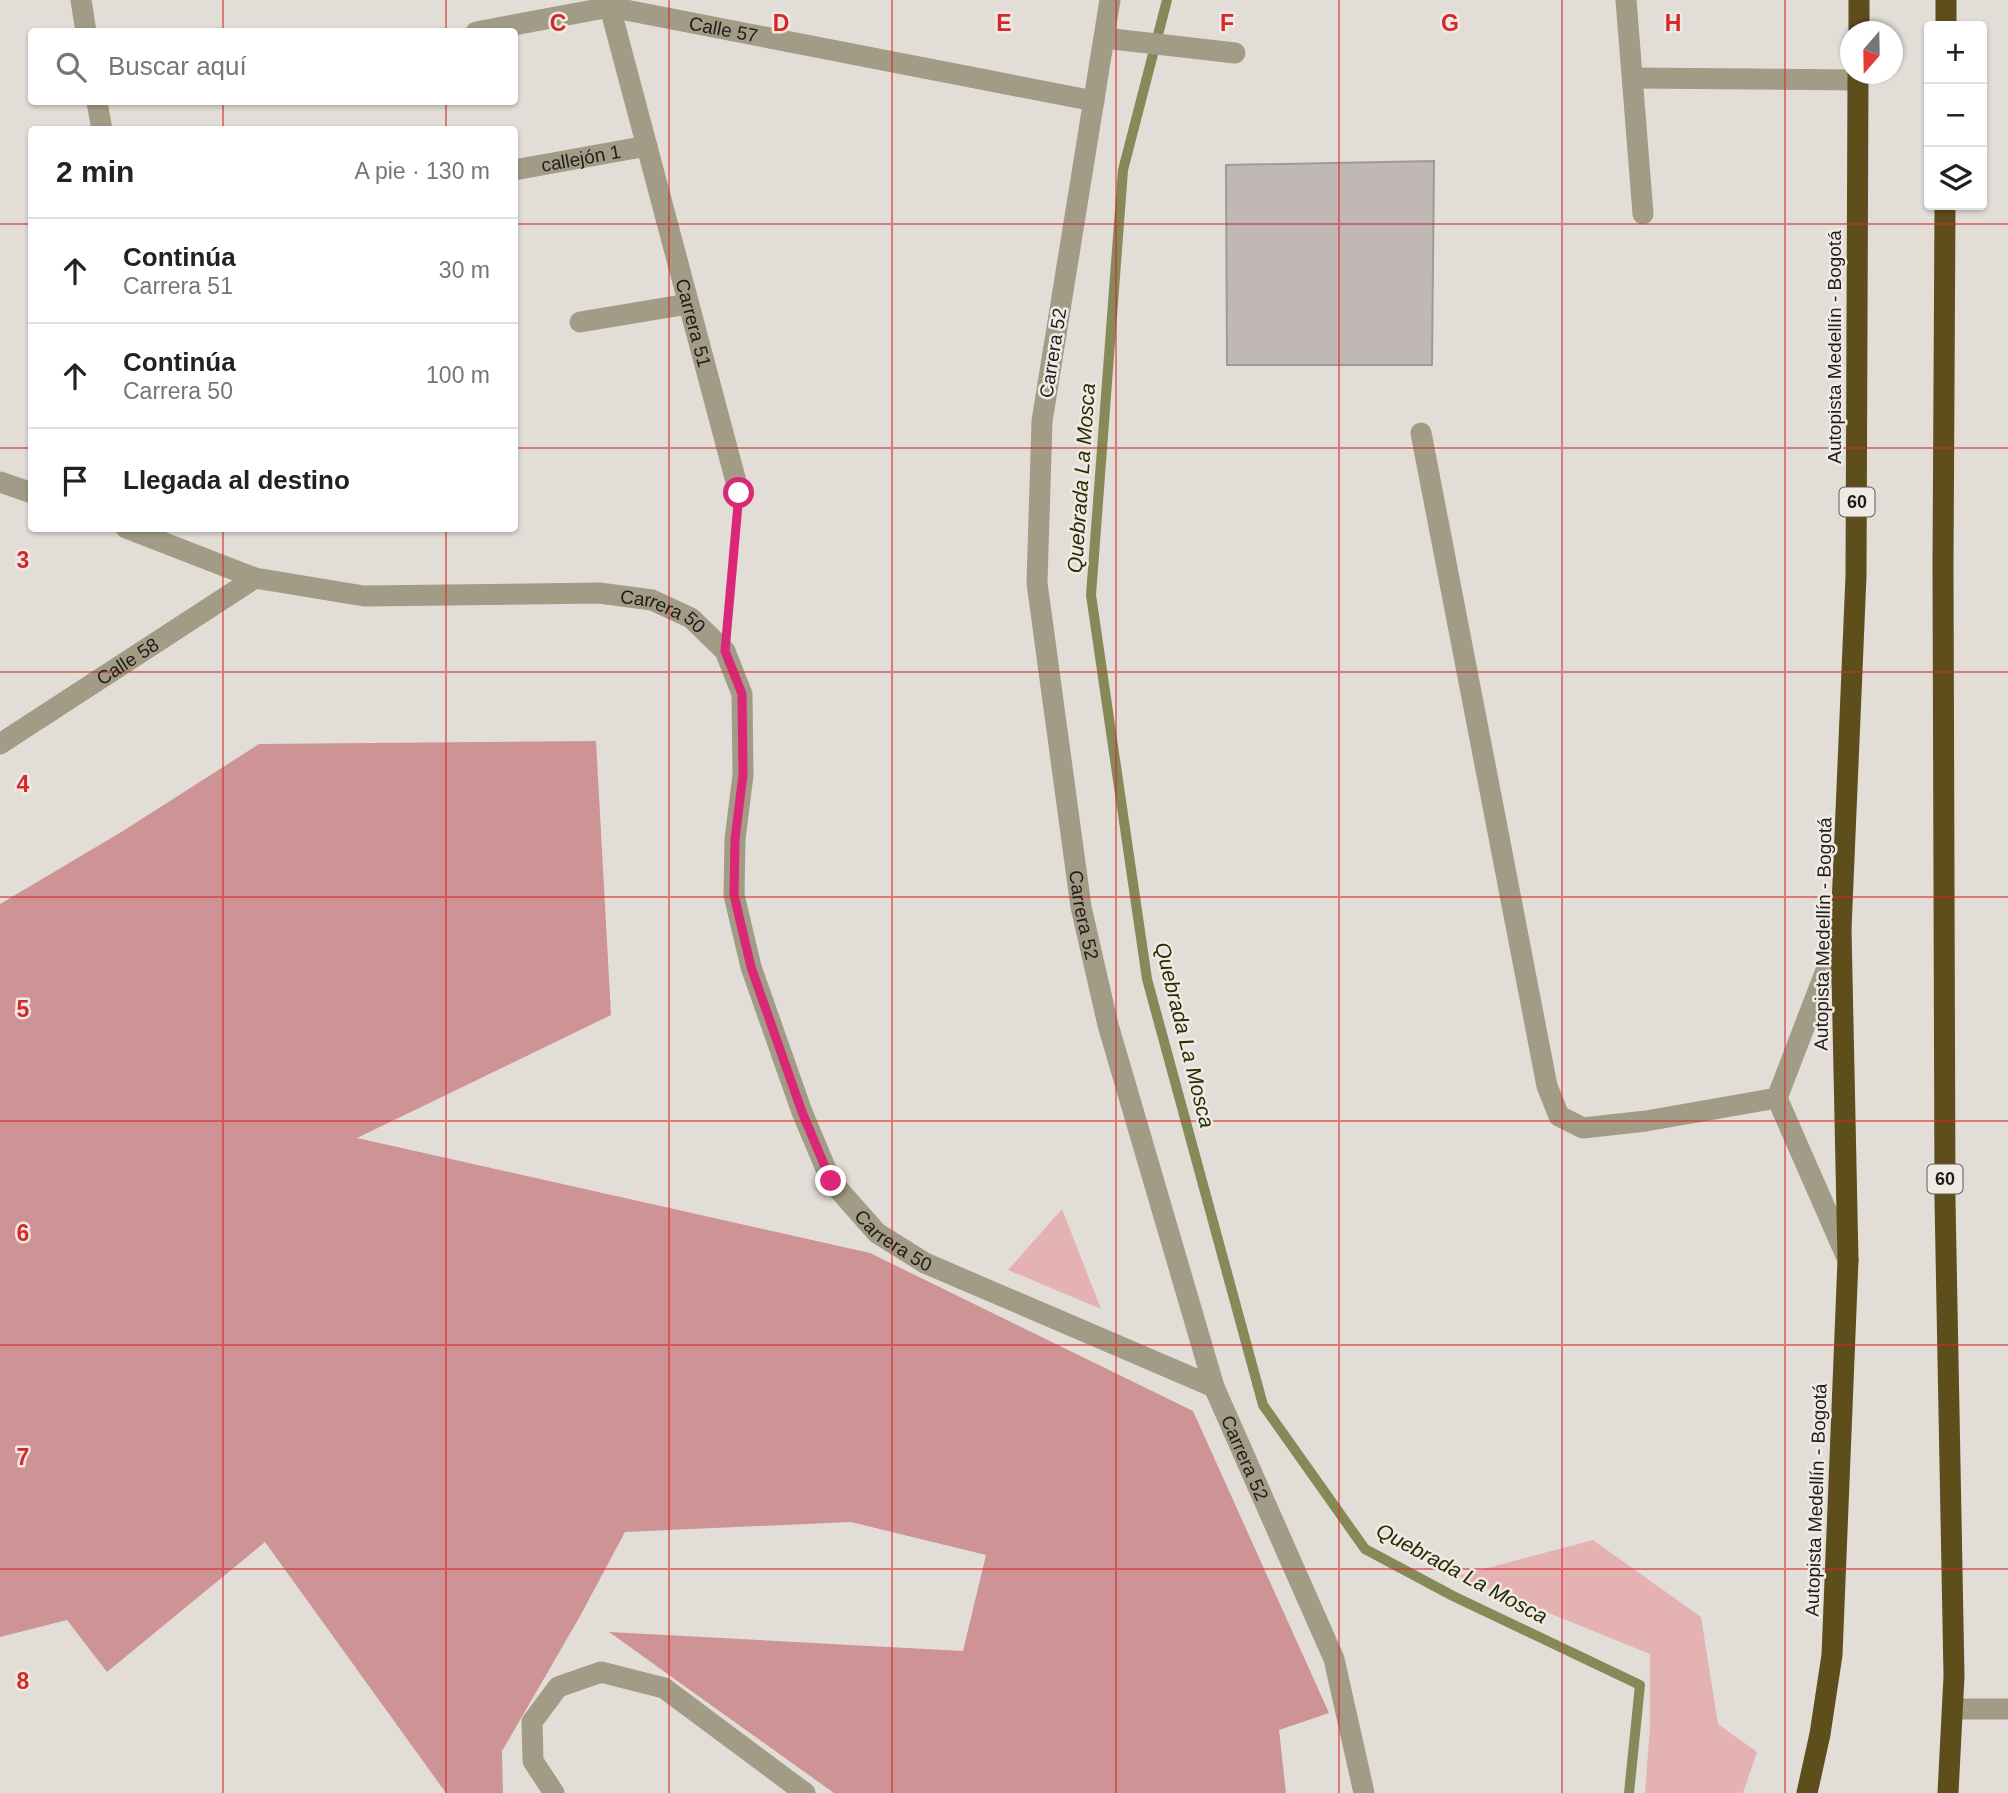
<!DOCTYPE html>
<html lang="es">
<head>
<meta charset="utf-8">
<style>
  body { margin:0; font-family:Arial,sans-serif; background:#f2f2f2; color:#222 }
  .controls { position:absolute; right:21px; top:21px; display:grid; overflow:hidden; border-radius:7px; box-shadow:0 2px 5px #0004 }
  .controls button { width:63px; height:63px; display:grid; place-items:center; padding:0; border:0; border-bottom:2px solid #e0e0e0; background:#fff; color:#222; font:35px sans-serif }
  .compass { position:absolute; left:1840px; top:21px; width:63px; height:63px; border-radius:50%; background:#fff; box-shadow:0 2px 5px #0004; rotate:200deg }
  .stop { position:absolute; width:21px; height:21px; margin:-16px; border:5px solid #db2777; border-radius:50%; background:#fff }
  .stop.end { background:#db2777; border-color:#fff; box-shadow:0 2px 7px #0008 }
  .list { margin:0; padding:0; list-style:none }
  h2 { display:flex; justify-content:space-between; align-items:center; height:91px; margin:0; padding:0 28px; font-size:30px }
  h2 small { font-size:23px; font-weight:400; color:#767676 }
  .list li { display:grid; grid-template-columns:46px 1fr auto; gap:21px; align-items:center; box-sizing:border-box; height:105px; padding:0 28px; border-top:2px solid #e0e0e0 }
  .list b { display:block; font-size:26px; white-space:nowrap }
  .list p { margin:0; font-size:23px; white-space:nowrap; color:#767676 }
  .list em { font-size:23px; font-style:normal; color:#767676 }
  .icon { flex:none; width:38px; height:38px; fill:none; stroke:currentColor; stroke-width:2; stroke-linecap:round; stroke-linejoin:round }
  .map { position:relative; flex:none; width:2008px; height:1793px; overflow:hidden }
  .search { position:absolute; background:#fff; box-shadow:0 2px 5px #0004; left:28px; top:28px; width:490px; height:77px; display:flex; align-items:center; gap:18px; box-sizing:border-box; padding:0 24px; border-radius:7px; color:#767676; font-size:26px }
  .panel { position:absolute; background:#fff; box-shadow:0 2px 5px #0004; left:28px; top:126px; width:490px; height:406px; border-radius:7px }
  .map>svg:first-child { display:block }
  .green { fill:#e4b2b3 }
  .forest { fill:#ce9394 }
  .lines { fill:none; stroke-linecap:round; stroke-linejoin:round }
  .stream { stroke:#848b58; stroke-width:10 }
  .building { fill:#c0b8b5; stroke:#a19996; stroke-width:2 }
  .path { stroke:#908b88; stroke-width:4.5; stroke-dasharray:7 3.5; stroke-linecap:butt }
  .minor { stroke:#a29b85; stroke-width:21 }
  .highway { stroke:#5e4e1b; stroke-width:21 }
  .route { stroke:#db2777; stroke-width:9 }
  .grid { fill:none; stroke:#d62828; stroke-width:2; stroke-opacity:0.55 }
  .labels { text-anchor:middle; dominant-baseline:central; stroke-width:5; stroke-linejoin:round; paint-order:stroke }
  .shield { fill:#f0eae5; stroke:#5e5a57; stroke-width:2 }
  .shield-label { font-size:18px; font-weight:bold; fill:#1f1c1a }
  .street-label { font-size:19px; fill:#1f1c1a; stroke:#f0eae5 }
  .water-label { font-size:21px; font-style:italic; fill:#292d03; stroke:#f0eae5 }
  .grid-label { font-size:23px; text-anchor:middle; font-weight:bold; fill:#d62828; stroke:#f0eae5; stroke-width:5; stroke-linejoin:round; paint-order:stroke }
</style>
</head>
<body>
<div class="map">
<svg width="2008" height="1793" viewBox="0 0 2008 1793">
  <rect width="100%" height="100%" fill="#e3ddd8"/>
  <g class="green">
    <path d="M1062 1209 1101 1309 1008 1270Z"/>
    <path d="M1593 1540 1701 1617 1718 1724 1757 1752 1743 1793H1645L1650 1726V1654L1457 1576Z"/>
  </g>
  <path class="forest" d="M596 741 611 1015 357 1138 870 1253 1193 1411 1329 1713 1279 1730 1286 1793H834L609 1632 963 1651 986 1555 851 1522 625 1532 579 1618 502 1751 503 1793H446L265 1542 107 1672 67 1620 0 1637V904L123 831 259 744Z"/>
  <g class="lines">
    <path class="stream" d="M1167 0 1123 170 1091 595 1147 979 1263 1405 1365 1549 1453 1596 1640 1685 1629 1793"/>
  </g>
  <path class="building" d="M1434 161 1432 365H1227L1226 165Z"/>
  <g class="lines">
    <path class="path" d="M728 614 736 522"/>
    <g class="minor">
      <path d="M81 0 86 32"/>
      <path id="s1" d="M608 0 739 493"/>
      <path id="s2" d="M1110 0 1042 421 1037 583 1081 907 1108 1025 1214 1387 1334 1659 1364 1793"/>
      <path d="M1626 0 1643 214"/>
      <path id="s3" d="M476 32 610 7 1094 101"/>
      <path d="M1104 38 1235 53"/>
      <path d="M1633 78 1858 80"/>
      <path d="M97 102 102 130"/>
      <path id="s4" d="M514 170 647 146"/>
      <path d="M580 322 688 304"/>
      <path d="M1421 433 1547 1086 1559 1116 1583 1128 1646 1121 1777 1098"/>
      <path d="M0 482 32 493"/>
      <path id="s5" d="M126 528 255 578 364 596 599 593 652 600 691 618 725 651 742 694 743 775 735 839 734 895 751 967 802 1112 831 1181 877 1233 925 1263 1214 1387"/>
      <path id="s6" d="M0 744 255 578"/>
      <path d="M1841 931 1777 1098 1848 1260"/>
      <path d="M1954 1709H2008"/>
      <path d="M554 1793 533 1761 532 1722 558 1687 601 1672 664 1688 805 1793"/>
    </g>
    <g class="highway">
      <path d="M1946 26V0"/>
      <path d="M1859 32V0"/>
      <path d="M1945 205 1943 565 1945 1200 1954 1676 1948 1793"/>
      <path d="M1807 1793 1820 1734 1832 1655 1848 1260 1841 929 1856 576 1858 74"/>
    </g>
  </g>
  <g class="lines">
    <path class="route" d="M739 493 725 651 742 694 743 775 735 839 734 895 751 967 802 1112 831 1181"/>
  </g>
  <path class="grid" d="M223 0V32M446 0V32M669 0V1793M892 0V1793M1116 0V1793M1339 0V1793M1562 0V1793M1785 0V1793M223 102V130M446 102V130M0 224H32M514 224H2008M0 448H32M514 448H2008M223 528V1793M446 528V1793M0 672H2008M0 897H2008M0 1121H2008M0 1345H2008M0 1569H2008"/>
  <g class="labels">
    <g class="shield">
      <rect x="1839.5" y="487.5" width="35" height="29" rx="5"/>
      <rect x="1927.5" y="1164.5" width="35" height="29" rx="5"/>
    </g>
    <g class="shield-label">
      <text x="1857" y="502">60</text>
      <text x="1945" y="1179">60</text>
    </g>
    <g class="street-label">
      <text stroke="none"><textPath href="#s3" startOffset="252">Calle 57</textPath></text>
      <text stroke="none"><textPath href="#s4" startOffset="68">callejón 1</textPath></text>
      <text stroke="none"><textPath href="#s1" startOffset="334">Carrera 51</textPath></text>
      <text transform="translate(1834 347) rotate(-90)">Autopista Medellín - Bogotá</text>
      <text transform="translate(1053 353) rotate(-81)">Carrera 52</text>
      <text stroke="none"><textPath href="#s5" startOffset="551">Carrera 50</textPath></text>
      <text stroke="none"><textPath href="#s6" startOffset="152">Calle 58</textPath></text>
      <text stroke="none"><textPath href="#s2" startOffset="924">Carrera 52</textPath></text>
      <text transform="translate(1823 934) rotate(-89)">Autopista Medellín - Bogotá</text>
      <text stroke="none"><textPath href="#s5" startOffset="1265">Carrera 50</textPath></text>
      <text stroke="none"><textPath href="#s2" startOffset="1491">Carrera 52</textPath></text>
      <text transform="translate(1816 1500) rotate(-88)">Autopista Medellín - Bogotá</text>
    </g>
    <g class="water-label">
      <text transform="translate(1081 478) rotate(-86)">Quebrada La Mosca</text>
      <text transform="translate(1185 1035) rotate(76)">Quebrada La Mosca</text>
      <text transform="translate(1462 1573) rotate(28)">Quebrada La Mosca</text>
    </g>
  </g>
  <g class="grid-label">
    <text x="558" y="31">C</text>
    <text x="781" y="31">D</text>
    <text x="1004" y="31">E</text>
    <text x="1227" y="31">F</text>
    <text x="1450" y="31">G</text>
    <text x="1673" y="31">H</text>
    <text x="23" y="568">3</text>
    <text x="23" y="792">4</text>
    <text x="23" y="1017">5</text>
    <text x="23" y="1241">6</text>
    <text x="23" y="1465">7</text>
    <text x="23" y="1689">8</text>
  </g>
</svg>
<div class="controls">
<button>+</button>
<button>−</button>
<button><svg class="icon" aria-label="layers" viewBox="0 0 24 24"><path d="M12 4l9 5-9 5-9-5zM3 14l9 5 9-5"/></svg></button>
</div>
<svg class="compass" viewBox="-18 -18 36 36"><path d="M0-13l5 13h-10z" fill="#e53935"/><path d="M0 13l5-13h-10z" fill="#767676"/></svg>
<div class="stop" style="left:739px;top:493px"></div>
<div class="stop end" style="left:831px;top:1181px"></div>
<div class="search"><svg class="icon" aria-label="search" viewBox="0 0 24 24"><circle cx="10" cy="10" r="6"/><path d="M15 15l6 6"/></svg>Buscar aquí</div>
<section class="panel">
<h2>2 min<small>A pie · 130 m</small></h2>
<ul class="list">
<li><svg class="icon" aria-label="ahead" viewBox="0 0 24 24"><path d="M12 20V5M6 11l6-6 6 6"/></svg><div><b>Continúa</b><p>Carrera 51</p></div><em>30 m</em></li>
<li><svg class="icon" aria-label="ahead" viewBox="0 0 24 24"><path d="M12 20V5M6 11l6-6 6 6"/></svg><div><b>Continúa</b><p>Carrera 50</p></div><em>100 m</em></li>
<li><svg class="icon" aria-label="arrive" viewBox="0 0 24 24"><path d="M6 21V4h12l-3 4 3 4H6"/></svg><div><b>Llegada al destino</b></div></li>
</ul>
</section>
</div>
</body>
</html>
